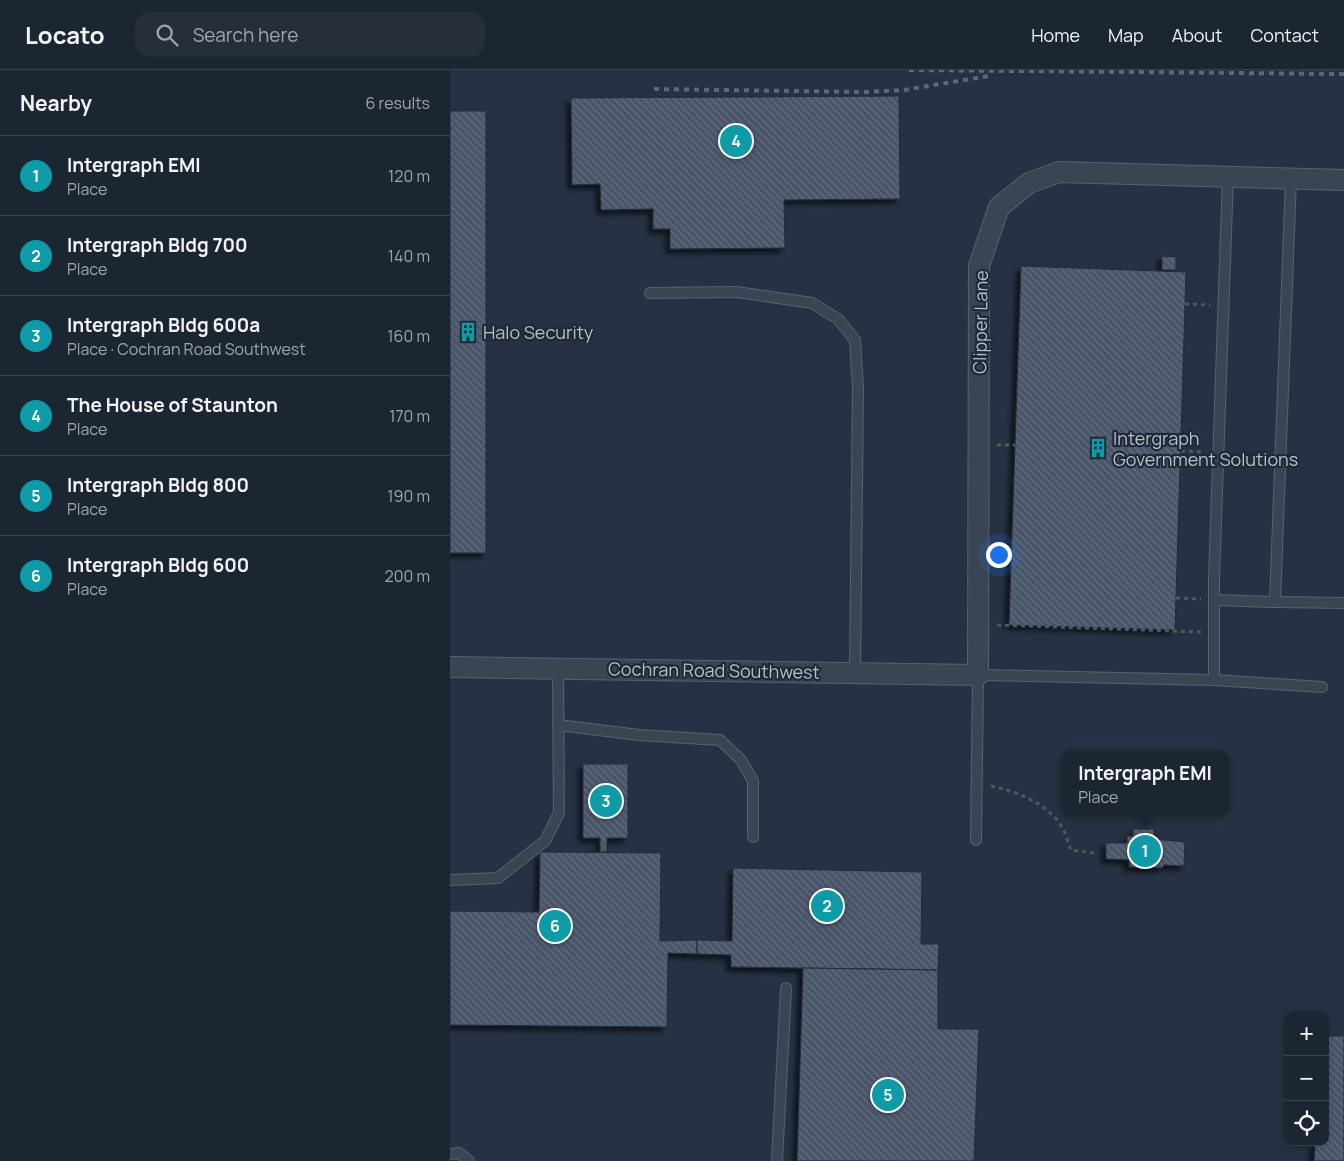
<!DOCTYPE html>
<html lang="en">
<head>
<meta charset="utf-8">
<style>
  body { margin:0; font-family:Manrope,sans-serif; background:#252e3a; color:#f1f3f6 }
  .controls { position:absolute; right:15px; bottom:15px; display:grid; overflow:hidden; border-radius:10px; box-shadow:0 2px 12px #0003 }
  .controls button { width:45px; height:45px; display:grid; place-items:center; padding:0; border:0; border-bottom:1px solid #3a434d; background:#1c2632; color:#f1f3f6; font:25px sans-serif }
  .you { position:absolute; left:548px; top:484px; width:18px; height:18px; margin:-12px; border:4px solid #fff; border-radius:50%; background:#1a73e8; box-shadow:0 0 0 8px #1a73e833 }
  .badge { display:grid; place-items:center; width:32px; height:32px; border-radius:50%; background:#8bbbb9; color:#fff; font-size:16px; font-weight:700 }
  .pin { position:absolute; translate:-50% -50%; border:2px solid #fff; box-shadow:0 1px 5px #0006 }
  .popup { position:absolute; left:611px; top:681px; width:168px; height:65px; box-sizing:border-box; display:grid; place-content:center; border-radius:10px; background:#1c2632; filter:drop-shadow(0 1px 4px #0005); font-size:16px; white-space:nowrap; color:#a0a5ac }
  .popup b { font-size:19px; color:#f1f3f6 }
  .popup::after { content:''; position:absolute; left:50%; top:100%; margin-left:-10px; border:10px solid transparent; border-top-color:#1c2632 }
  .list { margin:0; padding:0; list-style:none }
  h2 { display:flex; justify-content:space-between; align-items:center; height:65px; margin:0; padding:0 20px; font-size:21px }
  h2 small { font-size:16px; font-weight:400; color:#a0a5ac }
  .list li { display:grid; grid-template-columns:32px 1fr auto; gap:15px; align-items:center; box-sizing:border-box; height:80px; padding:0 20px; border-top:1px solid #3a434d }
  .list b { display:block; font-size:19px; white-space:nowrap }
  .list p { margin:0; font-size:16px; white-space:nowrap; color:#a0a5ac }
  .list em { font-size:16px; font-style:normal; color:#a0a5ac }
  .icon { flex:none; width:28px; height:28px; fill:none; stroke:currentColor; stroke-width:2; stroke-linecap:round; stroke-linejoin:round }
  .map { position:relative; flex:none; width:894px; height:1091px; overflow:hidden }
  header { display:flex; align-items:center; gap:30px; box-sizing:border-box; height:70px; padding:0 25px; background:#1c2632; border-bottom:1px solid #3a434d }
  header strong { font-size:24px }
  nav { display:flex; gap:28px; margin-inline-start:auto; font-size:18px }
  .search { width:350px; height:45px; background:#252e3a; display:flex; align-items:center; gap:12px; box-sizing:border-box; padding:0 18px; border-radius:15px; color:#a0a5ac; font-size:19px }
  main { display:flex }
  aside { flex:1; background:#1c2632 }
  .map>svg:first-child { display:block }
  .building { fill:url(#building-back-hatch); stroke:#212b3a; filter:url(#shadow) }
  .lines { fill:none; stroke-linecap:round; stroke-linejoin:round }
  .service-casing { stroke:#586270; stroke-width:12 }
  .minor-casing { stroke:#586270; stroke-width:22 }
  .path { stroke:#465d60; stroke-width:3; stroke-dasharray:4 4; stroke-linecap:butt }
  .service { stroke:#3a4453; stroke-width:10 }
  .minor { stroke:#3a4453; stroke-width:20 }
  .rail { stroke:#5c687a; stroke-width:4; stroke-dasharray:5 5; stroke-linecap:butt }
  .labels { text-anchor:middle; dominant-baseline:central; stroke-width:4.5; stroke-linejoin:round; paint-order:stroke }
  .street-label { font-size:18px; fill:#b7bfcc; stroke:#1f2938 }
  .poi-label { font-size:18px; fill:#b7bfcc; stroke:#1f2938; text-anchor:start }
</style>
</head>
<body>
<header>
<strong>Locato</strong>
<div class="search"><svg class="icon" aria-label="search" viewBox="0 0 24 24"><circle cx="10" cy="10" r="6"/><path d="M15 15l6 6"/></svg>Search here</div>
<nav><a>Home</a><a>Map</a><a>About</a><a>Contact</a></nav>
</header>
<main>
<aside>
<h2>Nearby<small>6 results</small></h2>
<ul class="list">
<li><span class="badge" style="background:#0f9aa8">1</span><div><b>Intergraph EMI</b><p>Place</p></div><em>120 m</em></li>
<li><span class="badge" style="background:#0f9aa8">2</span><div><b>Intergraph Bldg 700</b><p>Place</p></div><em>140 m</em></li>
<li><span class="badge" style="background:#0f9aa8">3</span><div><b>Intergraph Bldg 600a</b><p>Place · Cochran Road Southwest</p></div><em>160 m</em></li>
<li><span class="badge" style="background:#0f9aa8">4</span><div><b>The House of Staunton</b><p>Place</p></div><em>170 m</em></li>
<li><span class="badge" style="background:#0f9aa8">5</span><div><b>Intergraph Bldg 800</b><p>Place</p></div><em>190 m</em></li>
<li><span class="badge" style="background:#0f9aa8">6</span><div><b>Intergraph Bldg 600</b><p>Place</p></div><em>200 m</em></li>
</ul>
</aside>
<div class="map">
<svg width="894" height="1091" viewBox="0 0 894 1091">
  <defs>
    <pattern id="building-back-hatch" width="6" height="6" patternUnits="userSpaceOnUse" patternTransform="scale(1.25)"><rect width="6" height="6" fill="#4a5669"/><path d="M-1 5l2 2M0 0l6 6M5-1l2 2" fill="none" stroke="#626c7d"/></pattern>
    <filter id="shadow"><feDropShadow dx="-4.5" dy="4.5" stdDeviation="2.5" flood-color="#0009"/></filter>
  </defs>
  <rect width="100%" height="100%" fill="#263243"/>
  <g class="building">
    <path d="M449 26 450 129 334 130 335 178 220 179V159H203V139L151 140 150 114 122 115 121 28Z"/>
    <rect x="0" y="41" width="36" height="442"/>
    <path d="M712 186 726 187V200H712Z"/>
    <path d="M571 196 736 202 725 560 559 555Z"/>
    <path d="M133 694H178V768H157V782H150V768H133Z"/>
    <path d="M683 759H704V769L735 772 734 796 714 795 712 798 679 797V790L656 789V773H677V766H683Z"/>
    <path d="M90 782 211 783 210 871 247 870V884L218 883 217 957 0 955V841L89 842Z"/>
    <path d="M283 798 472 802 471 874H489L488 900 281 897V885L247 884V870L282 871Z"/>
    <path d="M353 898 488 900V959H529L524 1091H347Z"/>
    <path d="M875 966H894V1091H864L865 1072H875Z"/>
  </g>
  <g class="lines">
    <defs>
      <g id="service">
        <path d="M778 106 764 508V610L872 617"/>
        <path d="M200 223 287 222 362 233 388 249 405 270 408 318 405 602"/>
        <path d="M764 530 825 532 841 108"/>
        <path d="M825 532 894 533"/>
        <path d="M108 655 189 665 270 670 291 690 303 711V767"/>
        <path d="M526 770 528 605 764 610"/>
        <path d="M0 810 48 808 95 771 109 743 108 598"/>
        <path d="M0 1084 9 1083 19 1091"/>
        <path d="M327 1091 336 918"/>
      </g>
      <path id="minor" d="M0 597 528 605 529 196 549 137 579 113 609 102 894 110"/>
    </defs>
    <use href="#service" class="service-casing"/>
    <use href="#minor" class="minor-casing"/>
    <g class="path">
      <path d="M735 234 760 235"/>
      <path d="M547 375H565"/>
      <path d="M731 381 755 382"/>
      <path d="M726 528 751 529"/>
      <path d="M547 555 751 562"/>
      <path d="M541 716C568 722 597 733 612 757 616 764 618 773 621 780L645 783"/>
    </g>
    <use href="#service" class="service"/>
    <use href="#minor" class="minor"/>
    <g class="rail">
      <path d="M459 0 894 4"/>
      <path d="M204 19 415 22 454 20 539 6"/>
    </g>
  </g>
  <defs>
    <symbol id="building-bare" viewBox="-9 -9 18 18"><path d="M-4-6H4V6H1V3H-1V6H-4ZM-2.5-4.3h1.7v1.8h-1.7ZM.8-4.3h1.7v1.8H.8ZM-2.5-1h1.7V.8h-1.7ZM.8-1h1.7V.8H.8Z" fill="#0f9aa8" stroke="#1f2938" stroke-width="2.5" paint-order="stroke"/></symbol>
  </defs>
  <g fill-rule="evenodd">
    <use href="#building-bare" x="4" y="248" width="28" height="28"/>
    <use href="#building-bare" x="634" y="364" width="28" height="28"/>
  </g>
  <g class="labels">
    <g class="street-label">
      <text transform="translate(530 252) rotate(-89)">Clipper Lane</text>
      <text transform="translate(264 600) rotate(1)">Cochran Road Southwest</text>
    </g>
    <g class="poi-label">
      <text x="33" y="262">Halo Security</text>
      <text x="663" y="368">Intergraph<tspan x="663" dy="21">Government Solutions</tspan></text>
    </g>
  </g>
</svg>
<div class="controls">
<button>+</button>
<button>−</button>
<button><svg class="icon" aria-label="locate" viewBox="0 0 24 24"><circle cx="12" cy="12" r="6"/><path d="M12 2v4M12 18v4M2 12h4M18 12h4"/></svg></button>
</div>
<div class="you"></div>
<div class="pin badge" style="left:695px;top:781px;background:#0f9aa8">1</div>
<div class="popup"><b>Intergraph EMI</b>Place</div>
<div class="pin badge" style="left:377px;top:836px;background:#0f9aa8">2</div>
<div class="pin badge" style="left:156px;top:731px;background:#0f9aa8">3</div>
<div class="pin badge" style="left:286px;top:71px;background:#0f9aa8">4</div>
<div class="pin badge" style="left:438px;top:1025px;background:#0f9aa8">5</div>
<div class="pin badge" style="left:105px;top:856px;background:#0f9aa8">6</div>
</div>
</main>
</body>
</html>
